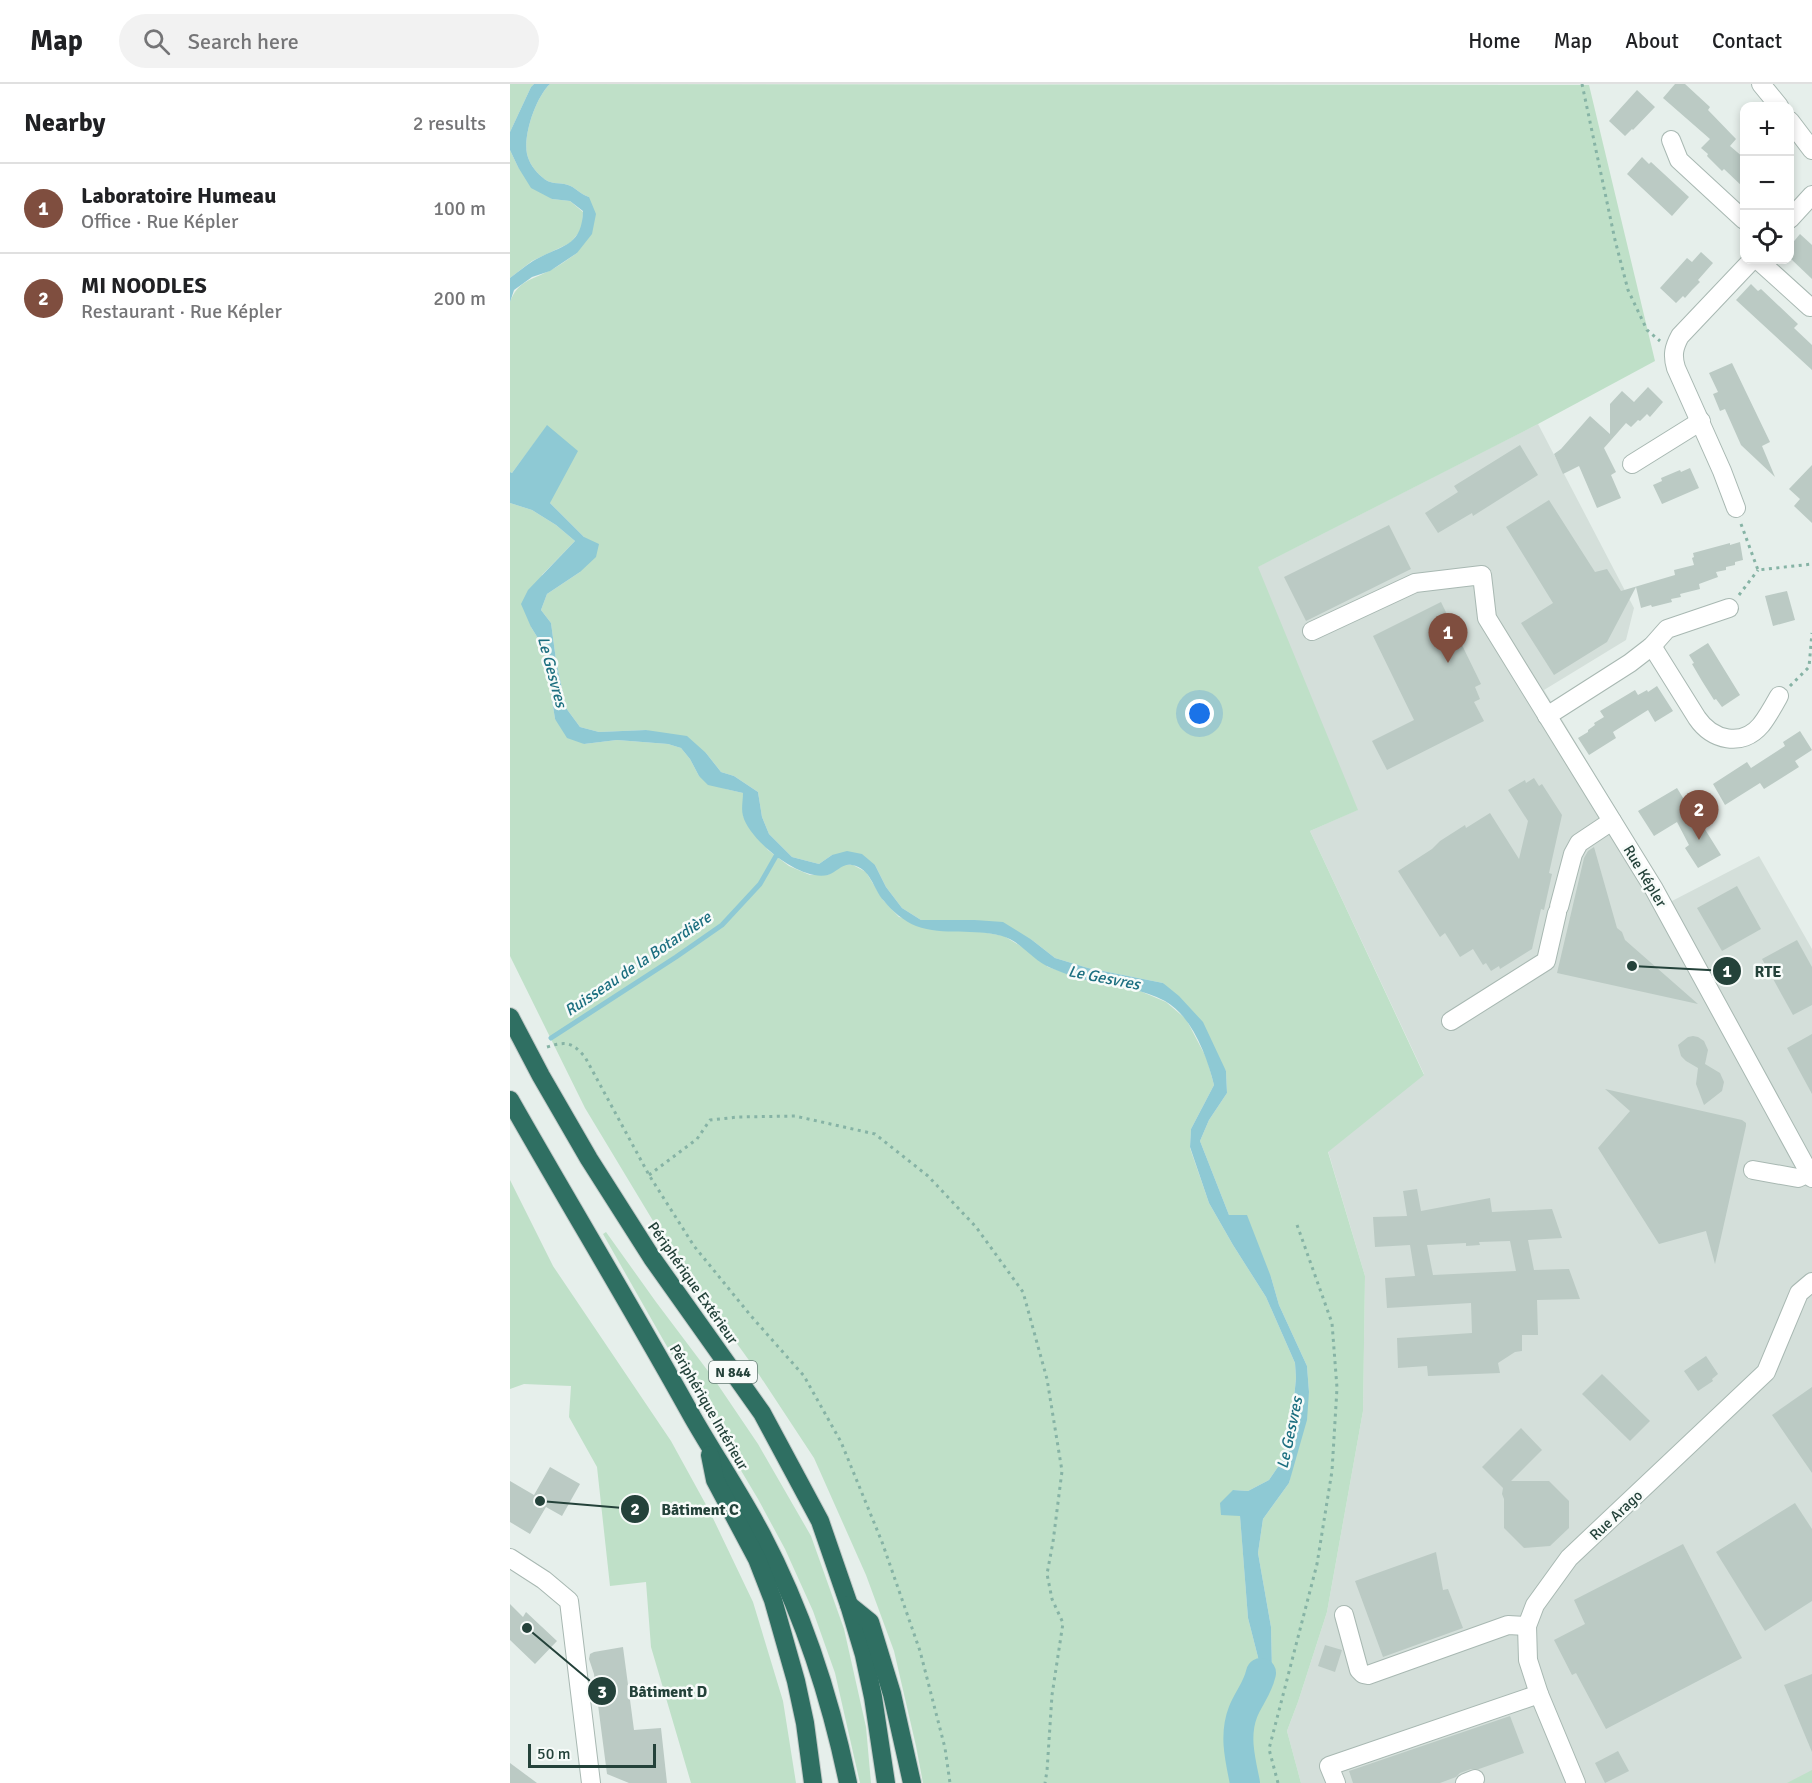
<!DOCTYPE html>
<html lang="en">
<head>
<meta charset="utf-8">
<style>
  body { margin:0; font-family:Signika,sans-serif; background:#f2f2f2; color:#202124 }
  .controls { position:absolute; right:18px; top:18px; display:grid; overflow:hidden; border-radius:12px; box-shadow:0 3px 9px #0003 }
  .controls button { width:54px; height:54px; display:grid; place-items:center; padding:0; border:0; border-bottom:2px solid #e0e0e0; background:#fff; color:#202124; font:30px sans-serif }
  .scale { position:absolute; left:18px; bottom:15px; width:128px; box-sizing:border-box; padding-left:6px; border:3px solid #24423a; border-top:0; font-size:16px; line-height:21px; white-space:nowrap; color:#24423a; -webkit-text-stroke:4px #f7fbf9; paint-order:stroke }
  .you { position:absolute; left:690px; top:630px; width:21px; height:21px; margin:-15px; border:4px solid #fff; border-radius:50%; background:#1a73e8; box-shadow:0 0 0 9px #1a73e833 }
  .badge { display:grid; place-items:center; width:39px; height:39px; border-radius:50%; background:#7f4e3f; color:#fff; font-size:20px; font-weight:700 }
  .pin { position:absolute; translate:-50% -50px; filter:drop-shadow(0 2px 3px #0008) }
  .pin::after { content:''; position:absolute; top:32px; width:21px; height:18px; background:inherit; clip-path:polygon(0 0,100% 0,50% 100%) }
  .list { margin:0; padding:0; list-style:none }
  h2 { display:flex; justify-content:space-between; align-items:center; height:78px; margin:0; padding:0 24px; font-size:26px }
  h2 small { font-size:20px; font-weight:400; color:#757577 }
  .list li { display:grid; grid-template-columns:39px 1fr auto; gap:18px; align-items:center; box-sizing:border-box; height:90px; padding:0 24px; border-top:2px solid #e0e0e0 }
  .list b { display:block; font-size:22px; white-space:nowrap }
  .list p { margin:0; font-size:20px; white-space:nowrap; color:#757577 }
  .list em { font-size:20px; font-style:normal; color:#757577 }
  .icon { flex:none; width:33px; height:33px; fill:none; stroke:currentColor; stroke-width:2; stroke-linecap:round; stroke-linejoin:round }
  .map { position:relative; flex:none; width:1302px; height:1699px; overflow:hidden }
  header { display:flex; align-items:center; gap:36px; box-sizing:border-box; height:84px; padding:0 30px; background:#fff; border-bottom:2px solid #e0e0e0 }
  header strong { font-size:28px }
  nav { display:flex; gap:33px; margin-inline-start:auto; font-size:21px }
  .search { width:420px; height:54px; background:#f2f2f2; display:flex; align-items:center; gap:15px; box-sizing:border-box; padding:0 21px; border-radius:33px; color:#757577; font-size:22px }
  main { display:flex }
  aside { flex:1; background:#fff }
  .map>svg:first-child { display:block }
  .built { fill:#d4dfda }
  .green { fill:#bfe0c8 }
  .water { fill:#8ec9d4 }
  .lines { fill:none; stroke-linecap:round; stroke-linejoin:round }
  .stream { stroke:#8ec9d4; stroke-width:5 }
  .river { stroke:#8ec9d4; stroke-width:30 }
  .building { fill:#bbcac4; fill-rule:evenodd }
  .minor-casing { stroke:#a8b8b2; stroke-width:20 }
  .highway-casing { stroke:#c2cac8; stroke-width:20 }
  .path { stroke:#86b3a5; stroke-width:3; stroke-dasharray:3 4.5; stroke-linecap:butt }
  .minor { stroke:#fff; stroke-width:18 }
  .highway { stroke:#2f6f62; stroke-width:18 }
  .labels { text-anchor:middle; dominant-baseline:central; stroke-width:5; stroke-linejoin:round; paint-order:stroke }
  .shield { fill:#f7fbf9; stroke:#637a73; stroke-width:1.5 }
  .shield-label { font-size:14px; font-weight:bold; fill:#24423a }
  .street-label { font-size:15px; fill:#24423a; stroke:#f7fbf9 }
  .water-label { font-size:16px; font-style:italic; fill:#1c6f80; stroke:#f7fbf9 }
  .leader { fill:none; stroke:#24423a; stroke-width:2 }
  .callout-dot { fill:#24423a; stroke:#f7fbf9; stroke-width:2 }
  .mark-label { font-size:18px; text-anchor:middle; font-weight:bold; fill:#fff }
  .callout-label { font-size:16px; text-anchor:middle; font-weight:bold; fill:#24423a; stroke:#f7fbf9; stroke-width:5; stroke-linejoin:round; paint-order:stroke }
</style>
</head>
<body>
<header>
<strong>Map</strong>
<div class="search"><svg class="icon" aria-label="search" viewBox="0 0 24 24"><circle cx="10" cy="10" r="6"/><path d="M15 15l6 6"/></svg>Search here</div>
<nav><a>Home</a><a>Map</a><a>About</a><a>Contact</a></nav>
</header>
<main>
<aside>
<h2>Nearby<small>2 results</small></h2>
<ul class="list">
<li><span class="badge">1</span><div><b>Laboratoire Humeau</b><p>Office · Rue Képler</p></div><em>100 m</em></li>
<li><span class="badge">2</span><div><b>MI NOODLES</b><p>Restaurant · Rue Képler</p></div><em>200 m</em></li>
</ul>
</aside>
<div class="map">
<svg width="1302" height="1699" viewBox="0 0 1302 1699">
  <rect width="100%" height="100%" fill="#e6efeb"/>
  <path class="built" d="M1028 340 1124 524 1116 556 1034 606 1162 817 1249 772 1302 865V1699H791L777 1647 788 1618 817 1528 853 1327 855 1192 818 1067 914 990 800 747 847 726 747 483Z"/>
  <g class="green">
    <path d="M0 0H24L21 3 0 48Z"/>
    <path d="M40 0 1079 1 1145 277 1028 340 748 483 848 726 800 747 914 991 818 1068 855 1192 853 1327 817 1528 788 1618 777 1647 791 1699H749L737 1665 750 1620 762 1586 761 1543 748 1469 753 1435 779 1399 799 1308 797 1282 769 1221 761 1193 719 1131 690 1057 699 1036 717 1009 716 987 653 899 578 884 545 874 522 856 465 836H411L392 824 376 803 365 781 322 771 309 780 282 773 259 750 252 733 248 708 224 692 211 688 196 669 136 646 89 648 70 643 56 624 46 576 41 539 31 526 37 510 70 488 74 453 40 419 41 415 37 342 2 389 0 388V218C8 197 21 196 39 187 49 182 58 175 67 169L79 113C70 110 65 103 58 101 48 98 40 101 32 93 25 87 19 79 17 70 13 51 26 13 40 0Z"/>
    <path d="M0 66 8 83 42 115 60 117 73 128 72 145 60 159 22 177 0 194Z"/>
    <path d="M0 419 22 426 46 441 65 457 32 491 21 543 34 564 45 635 74 660 107 656 158 660 171 664 180 675 189 692 216 705 233 709V732L258 766 279 782 300 791H318L333 781H343L356 788 373 816 389 833 494 852 514 864 538 883 581 897 630 907 656 918 676 935 697 975 704 1001 681 1045 680 1064 699 1119 723 1161 756 1213 785 1279 786 1294 783 1325 774 1374 759 1396 738 1407 723 1406 730 1431 738 1534 750 1581 722 1662 730 1699H413L406 1662 384 1567 356 1491 304 1374 246 1286 166 1175 75 1024 0 872Z"/>
    <path d="M0 1096 43 1182 161 1357 200 1428 243 1518 273 1617 286 1699H181L141 1563 136 1498 100 1502 87 1383 59 1333 61 1302 14 1300 0 1305Z"/>
    <path d="M96 1148 146 1218 204 1295 248 1360 301 1452 334 1545 356 1643 361 1699H350L325 1589 303 1527 275 1465 248 1415 155 1259 93 1150Z"/>
    <path d="M1302 1686V1699H1277Z"/>
  </g>
  <g class="water">
    <path d="M24 0H40C26 13 13 51 17 70 19 79 25 87 32 93 40 101 48 98 58 101 65 103 70 110 79 113L86 130 82 150 67 169 40 187 22 193 4 206 0 218V194C8 188 15 182 23 177 50 161 72 164 73 127L60 117 42 115 21 104 8 83 0 66V48L21 3Z"/>
    <path d="M37 341 68 367 40 419 74 453 89 460 86 473 70 488 37 510 31 526 41 539 46 576 56 624 70 643 89 648 136 646 177 652 196 669 211 688 224 692 248 708 252 733 259 750 282 773 309 780 322 771 337 767 352 770 365 781 376 803 392 824 411 836H465L493 838 522 856 545 874 578 884 653 899 669 912 693 938 716 987 717 1009 699 1036 690 1057 719 1131H737L761 1193 769 1221 797 1282 799 1308 797 1336 779 1399 753 1435 748 1469 761 1543 762 1586 750 1620 737 1665 749 1699H730L722 1662 750 1581 738 1534 730 1432 711 1431 710 1419 723 1406 738 1407 759 1396 774 1374 783 1325 786 1294 785 1279 756 1213 723 1161 699 1119 680 1063 681 1045 704 1001C697 972 682 932 655 917 633 905 608 903 585 898 570 895 555 890 541 884 523 877 511 857 492 852 464 844 434 852 406 842 394 837 382 827 374 817 363 805 361 784 342 781 332 779 327 788 318 791 291 798 240 757 233 732 231 725 233 716 233 709L198 701 189 692 180 675 171 664 158 660 107 656 74 660 57 654 45 635 34 564 21 543 11 520 18 506 65 457 46 441 22 426 0 419V388L2 389Z"/>
  </g>
  <g class="lines">
    <path class="stream" d="M41 954 166 873 212 841 250 800 266 772 271 771"/>
    <path class="river" d="M735 1699C730 1675 724 1651 733 1628 739 1613 747 1606 751 1589"/>
  </g>
  <g class="building">
    <path d="M1165 0H1175L1200 23 1198 26 1226 55 1220 62 1234 74V104L1214 85 1212 87 1197 72 1198 70 1191 64 1200 55 1153 14Z"/>
    <path d="M1127 6 1145 23 1123 46 1122 45 1115 52 1099 37Z"/>
    <path d="M1132 73 1139 80 1141 78 1179 113 1162 132 1117 90Z"/>
    <path d="M1290 150 1302 161V195L1280 174V162Z"/>
    <path d="M1191 168 1203 179 1188 196 1190 198 1182 206 1175 214 1173 212 1166 219 1150 204 1177 174 1182 178Z"/>
    <path d="M1241 200 1248 207 1251 205 1288 240 1284 244 1302 261V286L1226 216Z"/>
    <path d="M1222 279 1260 358 1252 362 1265 393 1231 361 1215 325 1210 327 1203 310 1208 308 1199 289Z"/>
    <path d="M1138 303 1153 318 1140 333 1137 330 1130 337 1128 336 1121 343 1116 339 1094 364 1106 388 1101 391 1111 414 1087 424 1069 382 1053 390 1044 370 1051 365 1080 332 1100 350V320L1112 307 1124 318Z"/>
    <path d="M1010 361 1028 391 963 432 962 429 928 449 915 429 948 408 944 402Z"/>
    <path d="M1302 381V439L1284 422 1290 415 1279 405Z"/>
    <path d="M1180 384 1189 404 1152 420 1143 401 1152 397 1151 394 1170 386 1171 388Z"/>
    <path d="M1039 416 1085 488 1097 485 1111 507 1165 491 1164 486 1184 481 1182 474 1184 473 1183 469 1220 459V461L1230 458 1233 476 1225 478V481L1216 483V486L1206 488 1208 493 1189 500 1190 505 1170 510 1171 513 1161 515 1162 518 1142 523 1141 521 1131 524 1126 503 1097 558 1044 591 1011 539 1043 519 996 443Z"/>
    <path d="M879 441 901 485 796 537 774 493Z"/>
    <path d="M1277 507 1285 536 1263 542 1255 512Z"/>
    <path d="M931 518 971 600 965 603 970 615 964 618 974 637 877 686 862 657 904 636 863 552Z"/>
    <path d="M1198 559 1230 611 1212 623 1206 615 1204 616 1192 597 1182 580 1184 579 1179 571Z"/>
    <path d="M1147 602 1163 627 1145 638 1138 626 1103 648 1106 654 1079 671 1068 654 1078 648V646L1085 641 1084 639 1094 633 1090 627 1125 606 1128 611 1137 606 1138 608Z"/>
    <path d="M1290 647 1302 666 1285 677 1289 683 1254 705 1250 699 1215 721 1203 700 1237 678 1241 684 1275 662 1273 658Z"/>
    <path d="M1024 694 1029 702 1032 700 1052 731 1039 789 1042 790 1034 826 1031 825 1022 865 990 885 989 882 981 887 976 879 973 881 963 865 950 873 935 849 930 853 888 787 922 765 930 757 955 741 956 744 980 729 1009 775 1018 737 998 706 1015 696 1016 699Z"/>
    <path d="M1167 704 1189 740 1191 739 1211 771 1188 784 1175 764 1179 761 1167 738 1144 752 1128 727Z"/>
    <path d="M1084 763 1107 844 1112 848 1115 856 1188 920 1047 889 1074 774 1078 767Z"/>
    <path d="M1227 802 1251 845 1212 867 1187 824Z"/>
    <path d="M1287 856 1302 883V921L1283 931 1252 875Z"/>
    <path d="M1302 950V1010L1277 964Z"/>
    <path d="M1183 952 1188 953 1194 957 1198 966 1195 980 1210 989 1214 998 1212 1007 1194 1021 1186 1000 1188 984 1176 977 1171 972 1168 961 1178 953Z"/>
    <path d="M1095 1005 1232 1036 1236 1039V1042L1205 1180 1196 1147 1149 1160 1088 1064 1120 1027Z"/>
    <path d="M907 1105 911 1127 980 1114 982 1128 1042 1125 1052 1154 1018 1156 1024 1186 1059 1185 1070 1215 1027 1216 1028 1251H1012V1267L1005 1268 988 1279 990 1289 918 1292 917 1282 888 1284 887 1254 962 1249 961 1219 877 1224 875 1194 905 1192 900 1161 865 1163 863 1133 897 1132 893 1107ZM1000 1157 1006 1187 923 1191 917 1161 956 1159V1162L970 1161 969 1158Z"/>
    <path d="M1196 1272 1208 1290 1202 1295 1203 1297 1188 1307 1174 1287Z"/>
    <path d="M1092 1290 1140 1337 1120 1357 1072 1310Z"/>
    <path d="M1302 1303V1389L1262 1331Z"/>
    <path d="M1011 1344 1032 1366 1001 1397H1039L1059 1417V1444L1040 1462 1014 1464 994 1444V1415L992 1410 993 1404 972 1383Z"/>
    <path d="M40 1383 70 1400 52 1432 36 1423 20 1450 0 1438V1397L24 1411Z"/>
    <path d="M1285 1419 1302 1445V1517L1255 1547 1206 1468Z"/>
    <path d="M1173 1460 1232 1574 1096 1645 1066 1589 1062 1591 1044 1556 1075 1540 1064 1516Z"/>
    <path d="M926 1468 933 1506 938 1505 953 1544 873 1573 845 1497Z"/>
    <path d="M0 1520 13 1533 16 1528 47 1557 25 1580 0 1556Z"/>
    <path d="M815 1561 832 1566 825 1588 808 1582Z"/>
    <path d="M113 1563 124 1646 151 1644 157 1699H119L97 1690 84 1590 79 1575 80 1570 84 1568Z"/>
    <path d="M1302 1590V1668L1274 1601Z"/>
    <path d="M1000 1632 1014 1669 969 1685H961L950 1689 946 1693 930 1699H843L839 1687Z"/>
    <path d="M1108 1667 1119 1687 1095 1699 1085 1679Z"/>
    <path d="M0 1679 27 1699H0Z"/>
  </g>
  <g class="lines">
    <defs>
      <g id="minor">
        <path d="M1251 0 1269 22"/>
        <path d="M1280 37 1302 66"/>
        <path d="M1161 56 1169 76 1234 136"/>
        <path d="M1280 135 1302 111"/>
        <path d="M1248 176 1300 223"/>
        <path d="M1122 380 1191 337"/>
        <path d="M1226 424 1212 387 1166 284C1162 271 1164 263 1170 252L1242 176"/>
        <path d="M802 547 905 499 972 491 977 534 1144 805 1302 1094"/>
        <path d="M1142 562 1187 634C1202 656 1232 664 1251 641 1258 632 1264 621 1269 612"/>
        <path d="M1037 632 1120 579 1142 562 1157 545 1219 524"/>
        <path d="M1049 823 1063 770 1069 759 1102 737"/>
        <path d="M941 937 1036 877 1047 829"/>
        <path d="M1243 1086 1288 1094 1299 1089"/>
        <path d="M0 1474 34 1496 59 1517 81 1699"/>
        <path d="M834 1531 849 1586 853 1590 858 1591 998 1541 1017 1542"/>
        <path d="M826 1699 819 1682 1029 1610"/>
        <path d="M955 1699 965 1695"/>
        <path d="M1066 1699 1029 1610 1018 1576 1017 1542 1025 1521 1059 1474 1256 1288 1289 1209 1302 1198"/>
      </g>
      <g id="highway">
        <path d="M0 933 31 992 79 1075 142 1174 252 1329 310 1437 339 1521 354 1571 363 1613 376 1699"/>
        <path d="M0 1016C60 1122 124 1227 183 1334 206 1374 231 1411 252 1451 293 1529 320 1613 338 1699"/>
        <path d="M200 1371 205 1396 247 1475 263 1516 286 1597 295 1639 303 1699"/>
        <path d="M339 1521 360 1538 382 1610 402 1699"/>
      </g>
    </defs>
    <use href="#minor" class="minor-casing"/>
    <use href="#highway" class="highway-casing"/>
    <g class="path">
      <path d="M1072 0 1105 156 1118 206 1137 246 1150 257"/>
      <path d="M1231 440 1248 486 1302 480"/>
      <path d="M1229 511 1248 486"/>
      <path d="M1280 602 1299 583 1302 549"/>
      <path d="M37 963C56 957 62 958 75 973L139 1091 184 1162 241 1232 294 1292 331 1358 372 1458 410 1567 435 1664 440 1699"/>
      <path d="M139 1091 187 1055 200 1036 228 1033 285 1032 365 1050 418 1092 466 1143 513 1208 537 1295 552 1387 543 1458 537 1490 542 1515 553 1539 542 1611 537 1687 535 1699"/>
      <path d="M768 1699 759 1665 807 1480 822 1387 827 1304 822 1239 786 1138"/>
    </g>
    <use href="#minor" class="minor"/>
    <use href="#highway" class="highway"/>
  </g>
  <g class="labels">
    <rect class="shield" x="199" y="1277" width="48" height="22" rx="4.5"/>
    <g class="shield-label">
      <text x="223" y="1288">N 844</text>
    </g>
    <g class="street-label">
      <text transform="translate(1135 792) rotate(59)">Rue Képler</text>
      <text transform="translate(183 1199) rotate(55)">Périphérique Extérieur</text>
      <text transform="translate(199 1323) rotate(60)">Périphérique Intérieur</text>
      <text transform="translate(1106 1431) rotate(-43)">Rue Arago</text>
    </g>
    <g class="water-label">
      <text transform="translate(42 588) rotate(75)">Le Gesvres</text>
      <text transform="translate(128 880) rotate(-34)">Ruisseau de la Botardière</text>
      <text transform="translate(594 894) rotate(11)">Le Gesvres</text>
      <text transform="translate(780 1349) rotate(-78)">Le Gesvres</text>
    </g>
  </g>
  <path class="leader" d="M1122 882L1217 887M30 1417L125 1425M17 1544L92 1607"/>
  <g class="callout-dot">
    <circle cx="1122" cy="882" r="6"/>
    <circle cx="30" cy="1417" r="6"/>
    <circle cx="17" cy="1544" r="6"/>
    <circle cx="1217" cy="887" r="15"/>
    <circle cx="125" cy="1425" r="15"/>
    <circle cx="92" cy="1607" r="15"/>
  </g>
  <g class="mark-label">
    <text x="1217" y="893">1</text>
    <text x="125" y="1431">2</text>
    <text x="92" y="1614">3</text>
  </g>
  <g class="callout-label">
    <text x="1258" y="893">RTE</text>
    <text x="190" y="1431">Bâtiment C</text>
    <text x="158" y="1613">Bâtiment D</text>
  </g>
</svg>
<div class="controls">
<button>+</button>
<button>−</button>
<button><svg class="icon" aria-label="locate" viewBox="0 0 24 24"><circle cx="12" cy="12" r="6"/><path d="M12 2v4M12 18v4M2 12h4M18 12h4"/></svg></button>
</div>
<div class="scale">50 m</div>
<div class="you"></div>
<div class="pin badge" style="left:938px;top:579px">1</div>
<div class="pin badge" style="left:1189px;top:756px">2</div>
</div>
</main>
</body>
</html>
